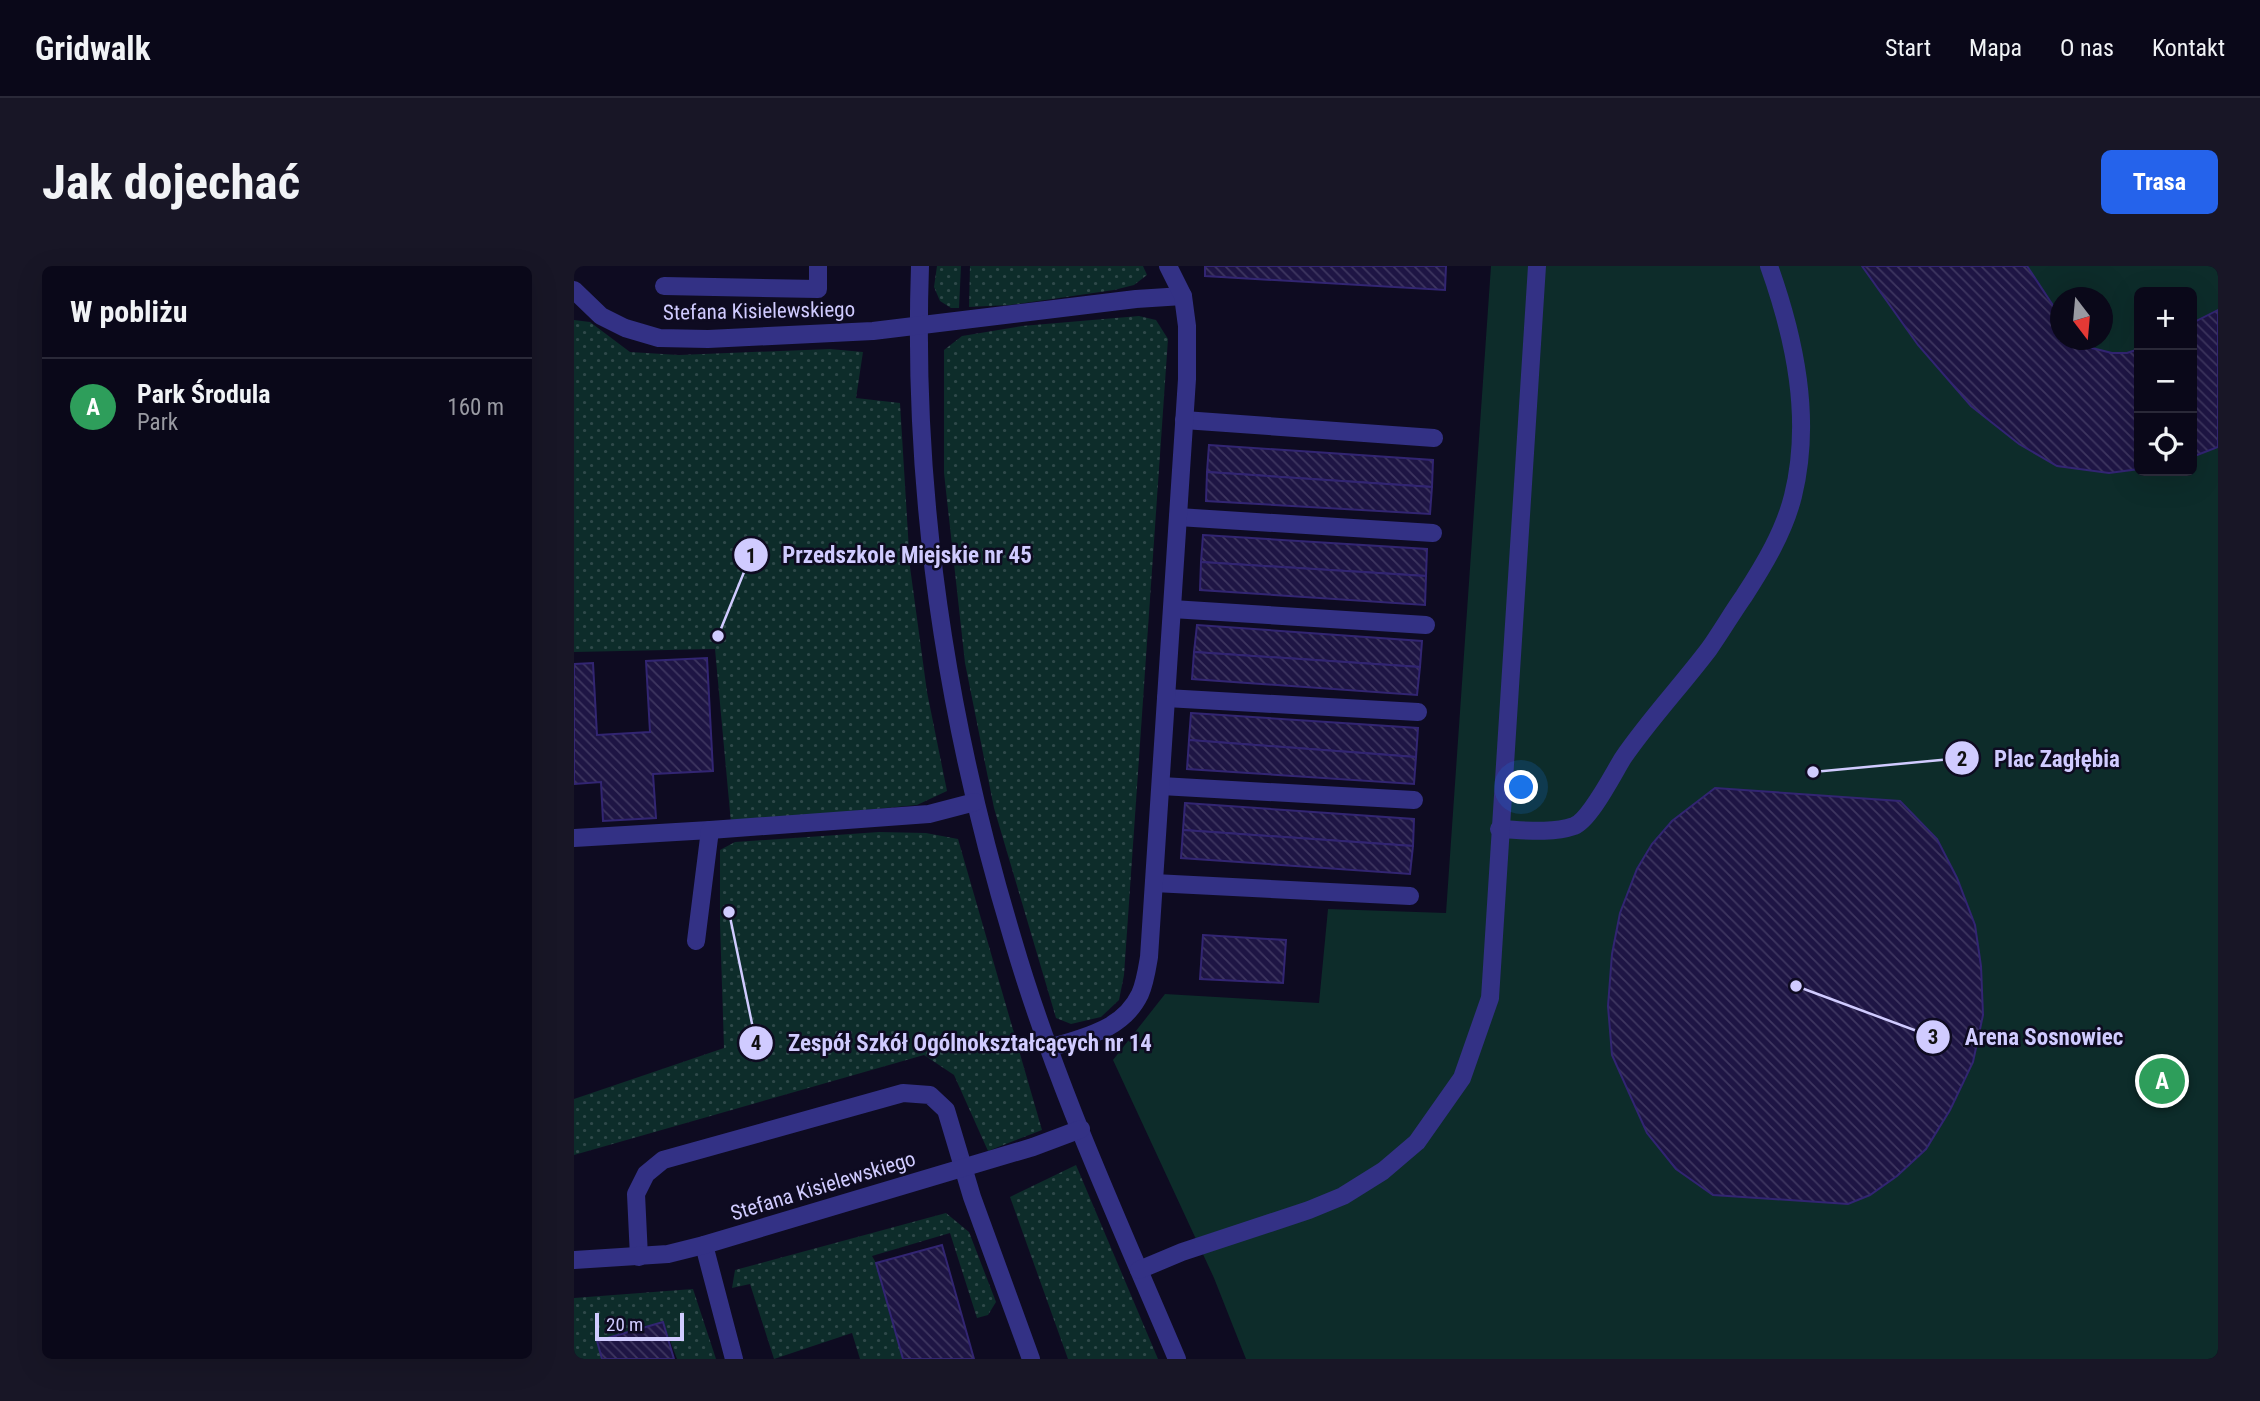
<!DOCTYPE html>
<html lang="pl">
<head>
<meta charset="utf-8">
<style>
  body { margin:0; font-family:"Roboto Condensed",sans-serif; background:#181626; color:#f1f3f6 }
  .controls { position:absolute; right:21px; top:21px; display:grid; overflow:hidden; border-radius:10px; box-shadow:0 7px 28px #0002 }
  .controls button { width:63px; height:63px; display:grid; place-items:center; padding:0; border:0; border-bottom:2px solid #2a2938; background:#0a0819; color:#f1f3f6; font:35px sans-serif }
  .compass { position:absolute; left:1476px; top:21px; width:63px; height:63px; border-radius:50%; background:#0a0819; box-shadow:0 7px 28px #0002; rotate:164deg }
  .scale { position:absolute; left:21px; bottom:18px; width:89px; box-sizing:border-box; padding-left:7px; border:4px solid #d0cbff; border-top:0; font-size:19px; line-height:24px; white-space:nowrap; color:#d0cbff; -webkit-text-stroke:5px #0e0b21; paint-order:stroke }
  .you { position:absolute; left:948px; top:522px; width:24px; height:24px; margin:-18px; border:5px solid #fff; border-radius:50%; background:#1a73e8; box-shadow:0 0 0 10px #1a73e833 }
  .badge { display:grid; place-items:center; width:46px; height:46px; border-radius:50%; background:#2563eb; color:#fff; font-size:23px; font-weight:700 }
  .pin { position:absolute; translate:-50% -50%; border:4px solid #fff; box-shadow:0 2px 7px #0006 }
  .list { margin:0; padding:0; list-style:none }
  h2 { display:flex; justify-content:space-between; align-items:center; height:91px; margin:0; padding:0 28px; font-size:30px }
  h2 small { font-size:23px; font-weight:400; color:#999aa2 }
  .list li { display:grid; grid-template-columns:46px 1fr auto; gap:21px; align-items:center; box-sizing:border-box; height:98px; padding:0 28px; border-top:2px solid #2a2938 }
  .list b { display:block; font-size:26px; white-space:nowrap }
  .list p { margin:0; font-size:23px; white-space:nowrap; color:#999aa2 }
  .list em { font-size:23px; font-style:normal; color:#999aa2 }
  .icon { flex:none; width:38px; height:38px; fill:none; stroke:currentColor; stroke-width:2; stroke-linecap:round; stroke-linejoin:round }
  .map { position:relative; flex:none; width:1644px; height:1093px; overflow:hidden; border-radius:10px }
  header { display:flex; align-items:center; gap:42px; box-sizing:border-box; height:98px; padding:0 35px; background:#0a0819; border-bottom:2px solid #2a2938 }
  header strong { font-size:33px }
  nav { display:flex; gap:38px; margin-inline-start:auto; font-size:24px }
  .intro { display:flex; align-items:center; justify-content:space-between; box-sizing:border-box; height:168px; padding:0 42px }
  h1 { margin:0; font-size:49px }
  .button { padding:18px 32px; border-radius:10px; background:#2563eb; color:#fff; font-size:24px; font-weight:700 }
  main { display:flex; gap:42px; padding:0 42px }
  aside { flex:1; background:#0a0819; border-radius:10px; box-shadow:0 7px 28px #0002 }
  .map>svg:first-child { display:block }
  .grass { fill:url(#grass-dots) }
  .park { fill:#0d2c2a; fill-rule:evenodd }
  .building { fill:url(#building-back-hatch); stroke:#322572; stroke-width:2 }
  .lines { fill:none; stroke-linecap:round; stroke-linejoin:round }
  .minor { stroke:#333185; stroke-width:18 }
  .labels { text-anchor:middle; dominant-baseline:central; stroke-width:5; stroke-linejoin:round; paint-order:stroke }
  .street-label { font-size:21px; fill:#d0cbff; stroke:#0e0b21 }
  .leader { fill:none; stroke:#d0cbff; stroke-width:2.5 }
  .callout-dot { fill:#d0cbff; stroke:#0e0b21; stroke-width:2.5 }
  .mark-label { font-size:21px; text-anchor:middle; font-weight:bold; fill:#111 }
  .callout-label { font-size:23px; text-anchor:middle; font-weight:bold; fill:#d0cbff; stroke:#0e0b21; stroke-width:5; stroke-linejoin:round; paint-order:stroke }
</style>
</head>
<body>
<header>
<strong>Gridwalk</strong>
<nav><a>Start</a><a>Mapa</a><a>O nas</a><a>Kontakt</a></nav>
</header>
<div class="intro"><h1>Jak dojechać</h1><a class="button">Trasa</a></div>
<main>
<aside>
<h2>W pobliżu<small></small></h2>
<ul class="list">
<li><span class="badge" style="background:#2e9e5b">A</span><div><b>Park Środula</b><p>Park</p></div><em>160 m</em></li>
</ul>
</aside>
<div class="map">
<svg width="1644" height="1093" viewBox="0 0 1644 1093">
  <defs>
    <pattern id="grass-dots" width="8" height="8" patternUnits="userSpaceOnUse" patternTransform="scale(1.75)"><rect width="8" height="8" fill="#0d2c2a"/><path d="M2 2h.1M6 6h.1" fill="none" stroke="#2f494a" stroke-width="1.8" stroke-linecap="round"/></pattern>
    <pattern id="building-back-hatch" width="6" height="6" patternUnits="userSpaceOnUse" patternTransform="scale(1.75)"><rect width="6" height="6" fill="#1e1544"/><path d="M-1 5l2 2M0 0l6 6M5-1l2 2" fill="none" stroke="#3e3660"/></pattern>
  </defs>
  <rect width="100%" height="100%" fill="#0e0b21"/>
  <g class="grass">
    <path d="M363 0H387L385 42H377L366 35 360 21Z"/>
    <path d="M396 0H569L573 9 560 19 540 24 436 39 395 41Z"/>
    <path d="M565 50 582 54 594 73 550 709 545 734 527 751 497 758 482 752 420 542 391 397 370 207V84L388 70 448 60Z"/>
    <path d="M0 54 16 56 56 86 105 89 256 83 289 86 282 132 326 137 336 301 353 426 373 525 343 539 157 557 141 383 0 386Z"/>
    <path d="M305 566 352 567 384 573 468 864 414 885 380 809 350 789 0 889V833L150 782 146 658V584L161 576Z"/>
    <path d="M502 899 584 1093H494L436 931Z"/>
    <path d="M372 947 395 966 422 1036 414 1049 403 1052 376 967 298 990 302 997 329 1093H286L278 1067 200 1093 176 1018 158 1022 161 1004Z"/>
    <path d="M119 1023 142 1093H103L89 1056 24 1075 28 1093H0V1032Z"/>
  </g>
  <path class="park" d="M917 0H1644V1093H672L640 1012 539 794 591 728 745 737 754 643 872 647ZM1565 26H1618V205H1565ZM1486 32H1528V74H1486Z"/>
  <g class="building">
    <path d="M631 0H872L871 24 631 10Z"/>
    <path d="M1288 0H1453L1486 50V74H1505L1518 82 1538 87H1553L1565 83V203L1535 207 1483 200 1445 178 1397 140 1344 79Z"/>
    <path d="M1644 44V181L1618 191V57Z"/>
    <path d="M635 179 859 194 858 221 633 206Z"/>
    <path d="M633 206 858 221 856 248 632 235Z"/>
    <path d="M629 269 853 283 852 310 627 296Z"/>
    <path d="M627 296 852 310 851 339 626 324Z"/>
    <path d="M623 359 848 375 846 401 620 386Z"/>
    <path d="M620 386 846 401 843 429 618 413Z"/>
    <path d="M133 392 139 505 79 508 82 552 29 555 27 516 0 518V398L19 397 23 469 76 466 72 395Z"/>
    <path d="M617 447 844 462 842 491 615 474Z"/>
    <path d="M615 474 842 491 840 518 613 503Z"/>
    <path d="M1141 522 1326 535 1363 573 1383 612 1401 659 1407 700 1409 749 1399 796 1376 844 1352 883 1323 910 1296 929 1274 938 1139 929 1102 903 1073 867 1038 789 1034 740 1038 688 1046 647 1063 603 1078 578 1098 555Z"/>
    <path d="M611 537 840 553 839 580 609 564Z"/>
    <path d="M609 564 839 580 836 608 607 592Z"/>
    <path d="M629 669 712 674 709 717 626 713Z"/>
    <path d="M368 979 400 1093H329L302 997Z"/>
    <path d="M89 1056 100 1093H28L23 1075Z"/>
  </g>
  <g class="lines">
    <g class="minor">
      <path d="M346 0C338 228 373 456 439 674 481 818 545 956 603 1093"/>
      <path d="M90 20 244 23V0"/>
      <path d="M0 24 27 50 51 62 85 72 134 73 299 65 562 33 609 30"/>
      <path d="M610 154 860 172"/>
      <path d="M604 251 859 267"/>
      <path d="M598 343 852 359"/>
      <path d="M592 432 844 446"/>
      <path d="M587 520 840 534"/>
      <path d="M925 563C949 564 977 568 1000 560 1016 554 1039 508 1049 492 1075 454 1107 420 1135 383 1147 366 1158 347 1170 330 1190 299 1210 266 1219 230 1238 153 1221 73 1195 0"/>
      <path d="M0 572 136 564"/>
      <path d="M580 617 836 630"/>
      <path d="M122 675 136 564 355 548 401 536"/>
      <path d="M476 782C510 771 549 764 566 728 571 717 573 703 575 691L613 113V60L609 30 594 0"/>
      <path d="M130 979 160 1093"/>
      <path d="M65 991 62 928 72 908 89 894 329 827 356 829 372 844 398 931 457 1093"/>
      <path d="M0 994 94 988 130 979 459 881 507 863"/>
      <path d="M565 1004 608 986 735 944 769 930 809 905 843 876 888 812 916 732 963 0"/>
    </g>
  </g>
  <g class="labels">
    <g class="street-label">
      <text transform="translate(185 45) rotate(-1)">Stefana Kisielewskiego</text>
      <text transform="translate(249 920) rotate(-17)">Stefana Kisielewskiego</text>
    </g>
  </g>
  <path class="leader" d="M144 370L177 289M1239 506L1388 492M1222 720L1359 771M155 646L182 777"/>
  <g class="callout-dot">
    <circle cx="144" cy="370" r="7"/>
    <circle cx="1239" cy="506" r="7"/>
    <circle cx="1222" cy="720" r="7"/>
    <circle cx="155" cy="646" r="7"/>
    <circle cx="177" cy="289" r="18"/>
    <circle cx="1388" cy="492" r="18"/>
    <circle cx="1359" cy="771" r="18"/>
    <circle cx="182" cy="777" r="18"/>
  </g>
  <g class="mark-label">
    <text x="177" y="297">1</text>
    <text x="1388" y="500">2</text>
    <text x="1359" y="778">3</text>
    <text x="182" y="784">4</text>
  </g>
  <g class="callout-label">
    <text x="333" y="297">Przedszkole Miejskie nr 45</text>
    <text x="1483" y="501">Plac Zagłębia</text>
    <text x="1470" y="779">Arena Sosnowiec</text>
    <text x="396" y="785">Zespół Szkół Ogólnokształcących nr 14</text>
  </g>
</svg>
<div class="controls">
<button>+</button>
<button>−</button>
<button><svg class="icon" aria-label="locate" viewBox="0 0 24 24"><circle cx="12" cy="12" r="6"/><path d="M12 2v4M12 18v4M2 12h4M18 12h4"/></svg></button>
</div>
<svg class="compass" viewBox="-18 -18 36 36"><path d="M0-13l5 13h-10z" fill="#e53935"/><path d="M0 13l5-13h-10z" fill="#999aa2"/></svg>
<div class="scale">20 m</div>
<div class="you"></div>
<div class="pin badge" style="left:1588px;top:815px;background:#2e9e5b">A</div>
</div>
</main>
</body>
</html>
